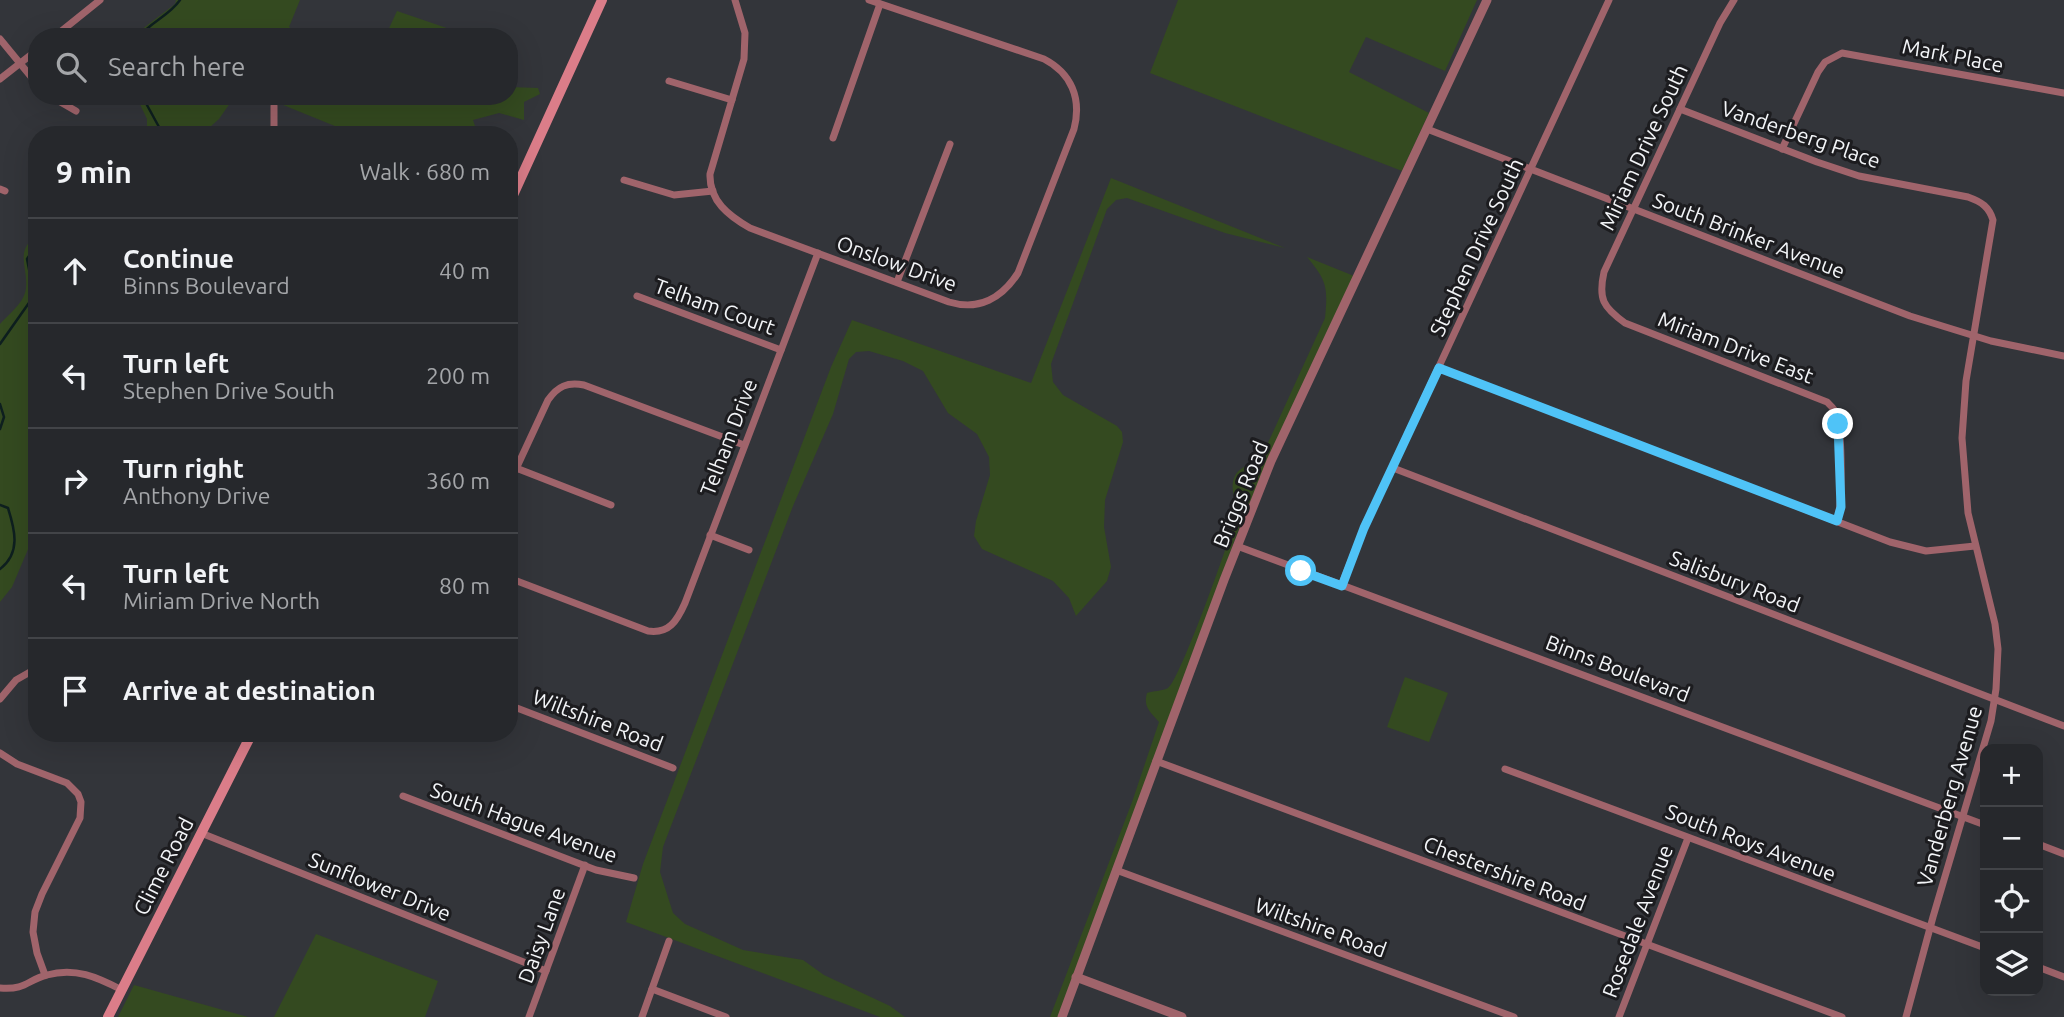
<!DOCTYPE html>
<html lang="en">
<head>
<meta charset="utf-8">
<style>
  body { margin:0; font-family:Ubuntu,sans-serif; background:#323438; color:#f1f3f6 }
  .controls { position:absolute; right:21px; bottom:21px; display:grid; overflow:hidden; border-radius:14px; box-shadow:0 7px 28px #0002 }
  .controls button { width:63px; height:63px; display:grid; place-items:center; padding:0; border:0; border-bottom:2px solid #424448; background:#26282c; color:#f1f3f6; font:35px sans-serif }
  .stop { position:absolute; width:21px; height:21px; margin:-16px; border:5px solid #4fc3f7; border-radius:50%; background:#fff }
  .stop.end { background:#4fc3f7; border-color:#fff; box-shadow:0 2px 7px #0008 }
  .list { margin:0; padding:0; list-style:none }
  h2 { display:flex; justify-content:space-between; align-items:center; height:91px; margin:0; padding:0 28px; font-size:30px }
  h2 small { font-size:23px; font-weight:400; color:#a4a6a9 }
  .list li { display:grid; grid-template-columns:46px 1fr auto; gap:21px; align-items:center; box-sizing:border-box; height:105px; padding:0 28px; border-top:2px solid #424448 }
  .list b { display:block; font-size:26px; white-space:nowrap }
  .list p { margin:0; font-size:23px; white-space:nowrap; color:#a4a6a9 }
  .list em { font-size:23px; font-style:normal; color:#a4a6a9 }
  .icon { flex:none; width:38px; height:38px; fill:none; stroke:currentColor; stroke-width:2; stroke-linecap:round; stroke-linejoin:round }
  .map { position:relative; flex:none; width:2064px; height:1017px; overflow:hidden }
  .search { position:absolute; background:#26282c; box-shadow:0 7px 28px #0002; left:28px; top:28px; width:490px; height:77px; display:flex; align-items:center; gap:18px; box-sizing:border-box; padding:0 24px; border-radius:28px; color:#a4a6a9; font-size:26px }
  .panel { position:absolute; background:#26282c; box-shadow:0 7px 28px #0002; left:28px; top:126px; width:490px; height:616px; border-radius:28px }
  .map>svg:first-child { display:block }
  .green { fill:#344a20 }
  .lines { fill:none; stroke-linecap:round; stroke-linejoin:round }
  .stream { stroke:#0e1f1f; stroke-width:2.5 }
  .minor { stroke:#a0646b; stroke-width:7 }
  .tertiary { stroke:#a0646b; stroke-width:9 }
  .secondary { stroke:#db7d89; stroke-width:10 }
  .route { stroke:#4fc3f7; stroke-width:9 }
  .labels { text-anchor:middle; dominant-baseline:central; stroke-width:6; stroke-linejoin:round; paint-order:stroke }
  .street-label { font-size:21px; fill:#f3f5f8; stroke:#1c1c1f }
</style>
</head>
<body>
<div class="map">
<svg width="2064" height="1017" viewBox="0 0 2064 1017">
  <rect width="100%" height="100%" fill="#33353a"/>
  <g class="green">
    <path d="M176 0H300L289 27 307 37H136L137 33 175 4Z"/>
    <path d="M1178 0H1477L1445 71 1366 37 1349 72 1429 113 1402 171 1150 73Z"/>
    <path d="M397 11 470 36 385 37Z"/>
    <path d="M509 87 538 88 540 94 524 102V120L499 113 473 120 478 135H357L261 96H509Z"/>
    <path d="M136 96H235L219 119 201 135H147V119Z"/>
    <path d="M1111 178 1285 248 1225 233 1127 198 1116 200 1107 209 1051 364 1053 382 1063 395 1117 426 1122 432 1123 442 1105 500 1104 527 1111 567 1107 581 1076 616 1069 598 1053 581 982 549 974 536 976 521 990 475 989 457 977 434 948 413 923 371 903 361 869 351 856 352 849 359 833 414 793 506 663 847 660 872 673 913 685 924 743 950 803 960 824 975 890 1006 905 1017H880L626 922 643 864 831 367 852 320 1031 383Z"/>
    <path d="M37 235V547H29L12 587 0 602V324C8 315 22 304 25 293 31 270 12 253 37 235Z"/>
    <path d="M1307 257 1354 276 1244 515 1058 1017H1050L1132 802 1159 722C1150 712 1143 707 1147 693 1153 691 1163 691 1168 688 1180 680 1231 537 1236 516 1239 503 1227 488 1236 474 1240 467 1254 463 1262 456L1325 318C1328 287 1327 281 1307 257Z"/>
    <path d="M1405 677 1448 693 1429 742 1387 727Z"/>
    <path d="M316 934 438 981 425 1017H274Z"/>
    <path d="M134 985 248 1017H118Z"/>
  </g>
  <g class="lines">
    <g class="stream">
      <path d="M139 37C150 22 169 16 180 0"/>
      <path d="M142 96 159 127 160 135"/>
      <path d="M0 344 31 300 33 289 27 259 37 244"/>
      <path d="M0 404 4 417 0 429"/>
      <path d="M0 505 8 508C15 530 21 553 0 569"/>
    </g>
    <g class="minor">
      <path d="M735 0 745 33 744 59 710 174C709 201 729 216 750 228L949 302C979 311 1002 298 1018 273L1074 129C1082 98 1071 73 1044 59L869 0"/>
      <path d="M1734 0 1720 23 1604 272C1598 299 1603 307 1625 323L1827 402C1831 406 1835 409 1837 415 1842 434 1843 503 1837 521"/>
      <path d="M54 37 100 0"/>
      <path d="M0 39 37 84"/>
      <path d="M0 79 37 50"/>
      <path d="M669 81 732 100"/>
      <path d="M50 96 76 111"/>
      <path d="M274 106V135"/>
      <path d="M1680 109 1817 162 1859 176 1968 197C1982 202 1989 207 1993 220L1966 381 1962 438 1968 513 1995 624 1998 649 1996 689 1991 721 1933 917 1906 1017"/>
      <path d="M1427 129 1910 316 1991 341 2064 356"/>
      <path d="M833 138 880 4"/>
      <path d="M1782 149 1818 72 1825 62 1842 53 2064 93"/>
      <path d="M624 180 674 195 713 191"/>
      <path d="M0 189 5 191"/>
      <path d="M897 282 950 144"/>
      <path d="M637 296 781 350"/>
      <path d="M1439 368 1890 542 1926 551 1975 546"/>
      <path d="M516 468 611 505"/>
      <path d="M1393 468 2064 726"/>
      <path d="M509 484 548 400C558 386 567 382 584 385L744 445"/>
      <path d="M710 535 749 550"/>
      <path d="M1237 546 1985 825"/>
      <path d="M509 578 648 631C669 634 677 621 685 603L818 253"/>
      <path d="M1341 586 1364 528 1609 0"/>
      <path d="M0 699 16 680 37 668"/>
      <path d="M509 705 673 768"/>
      <path d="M238 733 250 738"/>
      <path d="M0 753 17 764 67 783 78 794 81 802 80 818 42 894 35 912 33 932 37 953 45 975"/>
      <path d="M1156 761 1842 1017"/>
      <path d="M1505 769 1985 948"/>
      <path d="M403 796 596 870 634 878"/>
      <path d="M201 833 546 971"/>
      <path d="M2038 844 2064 854"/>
      <path d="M1116 870 1514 1017"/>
      <path d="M2038 967 2064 977"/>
      <path d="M0 988C27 990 27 980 47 975 75 967 97 977 122 990"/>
      <path d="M652 989 726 1017"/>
      <path d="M529 1017 585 865"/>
      <path d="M642 1017 669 941"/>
      <path d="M1619 1017 1688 838"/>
    </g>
    <g class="tertiary">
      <path d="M1076 977 1182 1017"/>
      <path d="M1062 1017 1224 580 1271 461 1487 0"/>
    </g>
    <g class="secondary">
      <path d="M509 204 602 0"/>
      <path d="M108 1017 252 733"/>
    </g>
  </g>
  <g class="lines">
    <path class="route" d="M1301 571 1342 586 1364 528 1439 368 1837 521 1841 507 1838 424"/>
  </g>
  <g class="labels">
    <g class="street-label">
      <text transform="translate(1953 55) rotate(11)">Mark Place</text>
      <text transform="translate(1801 134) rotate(19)">Vanderberg Place</text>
      <text transform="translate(1643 147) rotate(-65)">Miriam Drive South</text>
      <text transform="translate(1749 235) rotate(21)">South Brinker Avenue</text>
      <text transform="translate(1476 247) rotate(-65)">Stephen Drive South</text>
      <text transform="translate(897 263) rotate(20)">Onslow Drive</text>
      <text transform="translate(715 306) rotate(20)">Telham Court</text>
      <text transform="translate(1736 347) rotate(21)">Miriam Drive East</text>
      <text transform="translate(728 437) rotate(-69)">Telham Drive</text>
      <text transform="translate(1240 494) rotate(-68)">Briggs Road</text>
      <text transform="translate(1735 581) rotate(21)">Salisbury Road</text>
      <text transform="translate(1618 668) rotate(21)">Binns Boulevard</text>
      <text transform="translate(598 720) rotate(21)">Wiltshire Road</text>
      <text transform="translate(1949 796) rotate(-74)">Vanderberg Avenue</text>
      <text transform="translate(524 822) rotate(20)">South Hague Avenue</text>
      <text transform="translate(1751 842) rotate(21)">South Roys Avenue</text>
      <text transform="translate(163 866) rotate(-63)">Clime Road</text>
      <text transform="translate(1505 873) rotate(21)">Chestershire Road</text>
      <text transform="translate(380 886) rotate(22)">Sunflower Drive</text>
      <text transform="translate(1637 921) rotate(-69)">Rosedale Avenue</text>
      <text transform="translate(1321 927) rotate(20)">Wiltshire Road</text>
      <text transform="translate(541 935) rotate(-70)">Daisy Lane</text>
    </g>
  </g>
</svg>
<div class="controls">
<button>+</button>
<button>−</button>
<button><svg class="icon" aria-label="locate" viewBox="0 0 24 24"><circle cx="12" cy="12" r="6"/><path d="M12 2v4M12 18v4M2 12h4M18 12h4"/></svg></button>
<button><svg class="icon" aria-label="layers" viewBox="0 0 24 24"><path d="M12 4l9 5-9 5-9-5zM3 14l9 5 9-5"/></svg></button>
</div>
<div class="stop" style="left:1301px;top:571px"></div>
<div class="stop end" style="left:1838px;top:424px"></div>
<div class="search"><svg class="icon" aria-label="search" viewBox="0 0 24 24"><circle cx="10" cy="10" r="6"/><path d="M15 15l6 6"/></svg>Search here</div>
<section class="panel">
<h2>9 min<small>Walk · 680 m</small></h2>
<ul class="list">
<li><svg class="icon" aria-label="ahead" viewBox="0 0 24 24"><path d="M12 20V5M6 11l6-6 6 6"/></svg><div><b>Continue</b><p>Binns Boulevard</p></div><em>40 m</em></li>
<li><svg class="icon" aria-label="left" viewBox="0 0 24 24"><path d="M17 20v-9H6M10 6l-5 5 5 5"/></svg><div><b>Turn left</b><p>Stephen Drive South</p></div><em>200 m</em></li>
<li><svg class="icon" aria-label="right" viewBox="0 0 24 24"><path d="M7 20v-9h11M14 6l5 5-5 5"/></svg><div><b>Turn right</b><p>Anthony Drive</p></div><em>360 m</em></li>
<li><svg class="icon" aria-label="left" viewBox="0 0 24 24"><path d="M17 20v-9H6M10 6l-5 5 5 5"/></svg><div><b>Turn left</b><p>Miriam Drive North</p></div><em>80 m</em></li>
<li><svg class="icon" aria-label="arrive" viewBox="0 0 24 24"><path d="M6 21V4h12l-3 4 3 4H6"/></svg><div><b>Arrive at destination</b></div></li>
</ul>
</section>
</div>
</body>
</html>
